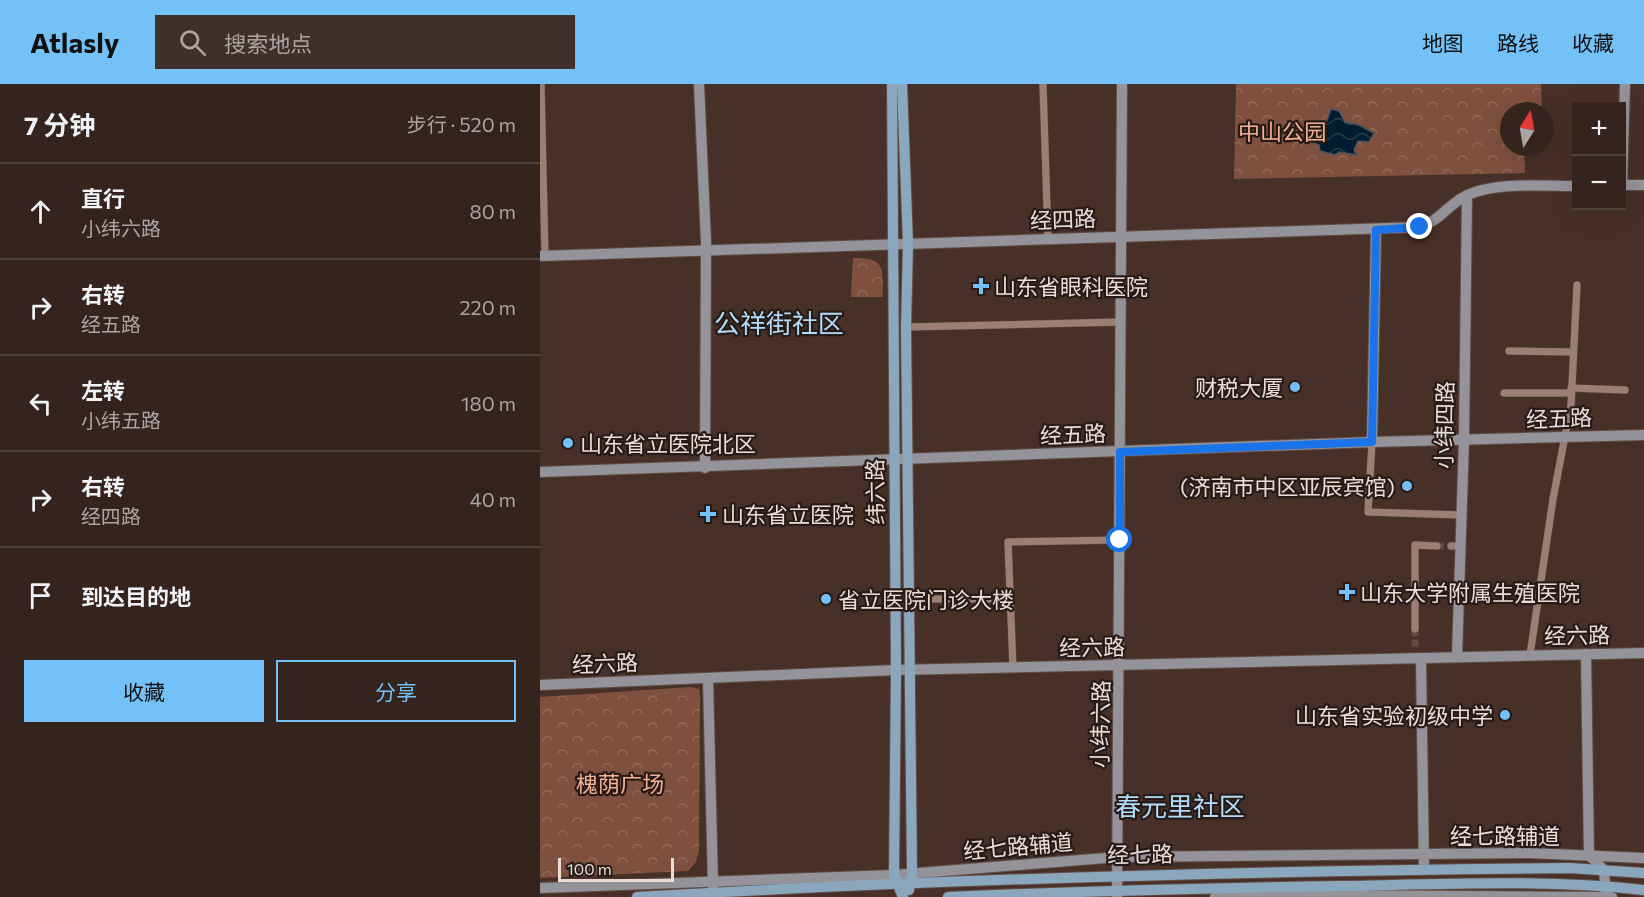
<!DOCTYPE html>
<html lang="zh">
<head>
<meta charset="utf-8">
<style>
  body { margin:0; font-family:Commissioner,"Noto Sans SC",sans-serif; background:#40302a; color:#f1f3f6 }
  .controls { position:absolute; right:18px; top:18px; display:grid; overflow:hidden; border-radius:0px; box-shadow:0 6px 24px #0002 }
  .controls button { width:54px; height:54px; display:grid; place-items:center; padding:0; border:0; border-bottom:2px solid #4f413b; background:#35241d; color:#f1f3f6; font:30px sans-serif }
  .compass { position:absolute; left:960px; top:18px; width:54px; height:54px; border-radius:50%; background:#35241d; box-shadow:0 6px 24px #0002; rotate:11deg }
  .scale { position:absolute; left:18px; bottom:15px; width:116px; box-sizing:border-box; padding-left:6px; border:3px solid #ebdcd6; border-top:0; font-size:16px; line-height:21px; white-space:nowrap; color:#ebdcd6; -webkit-text-stroke:4px #261b17; paint-order:stroke }
  .stop { position:absolute; width:18px; height:18px; margin:-14px; border:4px solid #1a73e8; border-radius:50%; background:#fff }
  .stop.end { background:#1a73e8; border-color:#fff; box-shadow:0 2px 6px #0008 }
  .list { margin:0; padding:0; list-style:none }
  h2 { display:flex; justify-content:space-between; align-items:center; height:78px; margin:0; padding:0 24px; font-size:26px }
  h2 small { font-size:20px; font-weight:400; color:#aaa4a4 }
  .list li { display:grid; grid-template-columns:39px 1fr auto; gap:18px; align-items:center; box-sizing:border-box; height:96px; padding:0 24px; border-top:2px solid #4f413b }
  .list b { display:block; font-size:22px; white-space:nowrap }
  .list p { margin:0; font-size:20px; white-space:nowrap; color:#aaa4a4 }
  .list em { font-size:20px; font-style:normal; color:#aaa4a4 }
  .actions { display:flex; gap:12px; padding:18px 24px }
  .actions a { flex:1; padding:14px 0; border:2px solid #73c1f6; border-radius:0px; text-align:center; font-size:21px; color:#73c1f6 }
  .actions .main { background:#73c1f6; color:#111 }
  .icon { flex:none; width:33px; height:33px; fill:none; stroke:currentColor; stroke-width:2; stroke-linecap:round; stroke-linejoin:round }
  .map { position:relative; flex:none; width:1104px; height:813px; overflow:hidden }
  header { display:flex; align-items:center; gap:36px; box-sizing:border-box; height:84px; padding:0 30px; background:#73c1f6; color:#111 }
  header strong { font-size:28px }
  nav { display:flex; gap:33px; margin-inline-start:auto; font-size:21px }
  .search { width:420px; height:54px; background:#40302a; display:flex; align-items:center; gap:15px; box-sizing:border-box; padding:0 21px; border-radius:0px; color:#aaa4a4; font-size:22px }
  main { display:flex }
  aside { flex:1; background:#35241d }
  .map>svg:first-child { display:block }
  .park { fill:url(#park-crowns) }
  .water { fill:url(#water-waves); stroke:#465660; stroke-width:1.5 }
  .lines { fill:none; stroke-linecap:round; stroke-linejoin:round }
  .street-tunnel { stroke:#604a41; stroke-width:7; stroke-dasharray:7 3.5; stroke-linecap:butt }
  .street-casing { stroke:#624f47; stroke-width:8 }
  .secondary-casing { stroke:#624f47; stroke-width:12 }
  .primary-casing { stroke:#624f47; stroke-width:12 }
  .street { stroke:#9b7f74; stroke-width:7 }
  .secondary { stroke:#939399; stroke-width:10 }
  .primary { stroke:#8ba7be; stroke-width:10 }
  .route { stroke:#1a73e8; stroke-width:8 }
  .poi-dot { fill:#73c1f6; stroke:#261b17; stroke-width:2 }
  .labels { text-anchor:middle; dominant-baseline:central; stroke-width:4.5; stroke-linejoin:round; paint-order:stroke }
  .park-label { font-size:22px; fill:#f5b094; stroke:#261b17 }
  .street-label { font-size:22px; fill:#ebdcd6; stroke:#261b17 }
  .poi-label { font-size:22px; fill:#ebdcd6; stroke:#261b17; text-anchor:start }
  .quarter-label { font-size:26px; fill:#b2dbf9; stroke:#261b17 }
</style>
</head>
<body>
<header>
<strong>Atlasly</strong>
<div class="search"><svg class="icon" aria-label="search" viewBox="0 0 24 24"><circle cx="10" cy="10" r="6"/><path d="M15 15l6 6"/></svg>搜索地点</div>
<nav><a>地图</a><a>路线</a><a>收藏</a></nav>
</header>
<main>
<aside>
<h2>7 分钟<small>步行 · 520 m</small></h2>
<ul class="list">
<li><svg class="icon" aria-label="ahead" viewBox="0 0 24 24"><path d="M12 20V5M6 11l6-6 6 6"/></svg><div><b>直行</b><p>小纬六路</p></div><em>80 m</em></li>
<li><svg class="icon" aria-label="right" viewBox="0 0 24 24"><path d="M7 20v-9h11M14 6l5 5-5 5"/></svg><div><b>右转</b><p>经五路</p></div><em>220 m</em></li>
<li><svg class="icon" aria-label="left" viewBox="0 0 24 24"><path d="M17 20v-9H6M10 6l-5 5 5 5"/></svg><div><b>左转</b><p>小纬五路</p></div><em>180 m</em></li>
<li><svg class="icon" aria-label="right" viewBox="0 0 24 24"><path d="M7 20v-9h11M14 6l5 5-5 5"/></svg><div><b>右转</b><p>经四路</p></div><em>40 m</em></li>
<li><svg class="icon" aria-label="arrive" viewBox="0 0 24 24"><path d="M6 21V4h12l-3 4 3 4H6"/></svg><div><b>到达目的地</b></div></li>
</ul>
<div class="actions"><a class="main">收藏</a><a>分享</a></div>
</aside>
<div class="map">
<svg width="1104" height="813" viewBox="0 0 1104 813">
  <defs>
    <pattern id="park-crowns" width="20" height="18" patternUnits="userSpaceOnUse" patternTransform="scale(1.5)"><rect width="20" height="18" fill="#7f503e"/><path d="M2 6a3 3 0 1 1 6 0M12 15a3 3 0 1 1 6 0" fill="none" stroke="#916959"/></pattern>
    <pattern id="water-waves" width="16" height="10" patternUnits="userSpaceOnUse" patternTransform="scale(1.5)"><rect width="16" height="10" fill="#001c2e"/><path d="M0 5q4-4 8 0t8 0" fill="none" stroke="#253c4c"/></pattern>
  </defs>
  <rect width="100%" height="100%" fill="#473027"/>
  <g class="park">
    <path d="M696 0H1001L1002 27H969V63H984L985 89 694 95Z"/>
    <path d="M313 174C347 174 342 184 343 213H311Z"/>
    <path d="M151 603 159 605 160 613 159 767 156 778 148 787 0 794V613Z"/>
  </g>
  <path class="water" d="M791 25 799 27 805 38 819 41 834 49 829 58 818 57 814 66 817 71 799 68 795 71 780 67 779 61 762 54 770 43 785 42Z"/>
  <g class="lines">
    <g class="street-tunnel">
      <path d="M897 462H911"/>
      <path d="M875 545V566"/>
    </g>
    <defs>
      <g id="street">
        <path d="M1 0 5 171"/>
        <path d="M503 0 508 155"/>
        <path d="M366 243 581 238"/>
        <path d="M969 267 1033 268"/>
        <path d="M1031 304 1085 306"/>
        <path d="M964 309H1031"/>
        <path d="M832 358 828 428 921 431"/>
        <path d="M911 462H921"/>
        <path d="M370 515H471"/>
        <path d="M875 545V461L897 462"/>
        <path d="M990 571 1013 415 1031 321 1037 201"/>
        <path d="M473 584 468 458 580 456"/>
      </g>
      <g id="secondary">
        <path d="M159 0 166 158 165 384"/>
        <path d="M1082 101 1085 0"/>
        <path d="M1082 101H1104"/>
        <path d="M0 172 880 143C897 138 907 123 922 114 950 97 1004 102 1036 102"/>
        <path d="M832 358 836 146"/>
        <path d="M0 388 832 358 1104 351"/>
        <path d="M1046 570 1049 771 1064 786 1066 811"/>
        <path d="M917 572 924 356 927 111"/>
        <path d="M881 574 884 785"/>
        <path d="M168 595 173 802"/>
        <path d="M0 601 356 586 1104 569"/>
        <path d="M0 804 354 791 578 773 989 769 1104 774"/>
        <path d="M577 813 582 0"/>
        <path d="M675 813 782 811 1072 813"/>
      </g>
      <g id="primary">
        <path d="M352 0 356 586 354 791 363 813"/>
        <path d="M362 0 368 160 366 243 372 790 369 806"/>
        <path d="M97 813C407 794 718 787 1030 784L1104 789"/>
        <path d="M408 813C540 807 671 804 804 802 904 800 1004 795 1104 806"/>
      </g>
    </defs>
    <use href="#street" class="street-casing"/>
    <use href="#secondary" class="secondary-casing"/>
    <use href="#primary" class="primary-casing"/>
    <use href="#street" class="street"/>
    <use href="#secondary" class="secondary"/>
    <use href="#primary" class="primary"/>
  </g>
  <g class="lines">
    <path class="route" d="M580 456V368L832 358 836 146 880 143"/>
  </g>
  <g class="poi-dot">
    <path d="M438 193h6v6h6v6h-6v6h-6v-6h-6v-6h6z"/>
    <circle cx="755" cy="303" r="6"/>
    <circle cx="28" cy="359" r="6"/>
    <circle cx="867" cy="402" r="6"/>
    <path d="M165 421h6v6h6v6h-6v6h-6v-6h-6v-6h6z"/>
    <path d="M804 499h6v6h6v6h-6v6h-6v-6h-6v-6h6z"/>
    <circle cx="286" cy="515" r="6"/>
    <circle cx="965" cy="631" r="6"/>
  </g>
  <g class="labels">
    <g class="park-label">
      <text x="742" y="47">中山公园</text>
      <text x="80" y="699">槐荫广场</text>
    </g>
    <g class="street-label">
      <text transform="translate(523 135) rotate(-2)">经四路</text>
      <text transform="translate(1019 334) rotate(-2)">经五路</text>
      <text transform="translate(904 341) rotate(-89)">小纬四路</text>
      <text transform="translate(533 350) rotate(-2)">经五路</text>
      <text transform="translate(335 408) rotate(-91)">纬六路</text>
      <text transform="translate(1037 551) rotate(-1)">经六路</text>
      <text transform="translate(552 563) rotate(-1)">经六路</text>
      <text transform="translate(65 579) rotate(-2)">经六路</text>
      <text transform="translate(560 640) rotate(-89)">小纬六路</text>
      <text x="965" y="751">经七路辅道</text>
      <text transform="translate(478 762) rotate(-5)">经七路辅道</text>
      <text transform="translate(600 770) rotate(-1)">经七路</text>
    </g>
    <g class="poi-label">
      <text x="454" y="202">山东省眼科医院</text>
      <text x="743" y="303" text-anchor="end">财税大厦</text>
      <text x="40" y="359">山东省立医院北区</text>
      <text x="855" y="402" text-anchor="end">(济南市中区亚辰宾馆)</text>
      <text x="182" y="430">山东省立医院</text>
      <text x="820" y="508">山东大学附属生殖医院</text>
      <text x="298" y="515">省立医院门诊大楼</text>
      <text x="953" y="631" text-anchor="end">山东省实验初级中学</text>
    </g>
    <g class="quarter-label">
      <text x="239" y="238">公祥街社区</text>
      <text x="640" y="721">春元里社区</text>
    </g>
  </g>
</svg>
<div class="controls">
<button>+</button>
<button>−</button>
</div>
<svg class="compass" viewBox="-18 -18 36 36"><path d="M0-13l5 13h-10z" fill="#e53935"/><path d="M0 13l5-13h-10z" fill="#aaa4a4"/></svg>
<div class="scale">100 m</div>
<div class="stop" style="left:580px;top:456px"></div>
<div class="stop end" style="left:880px;top:143px"></div>
</div>
</main>
</body>
</html>
